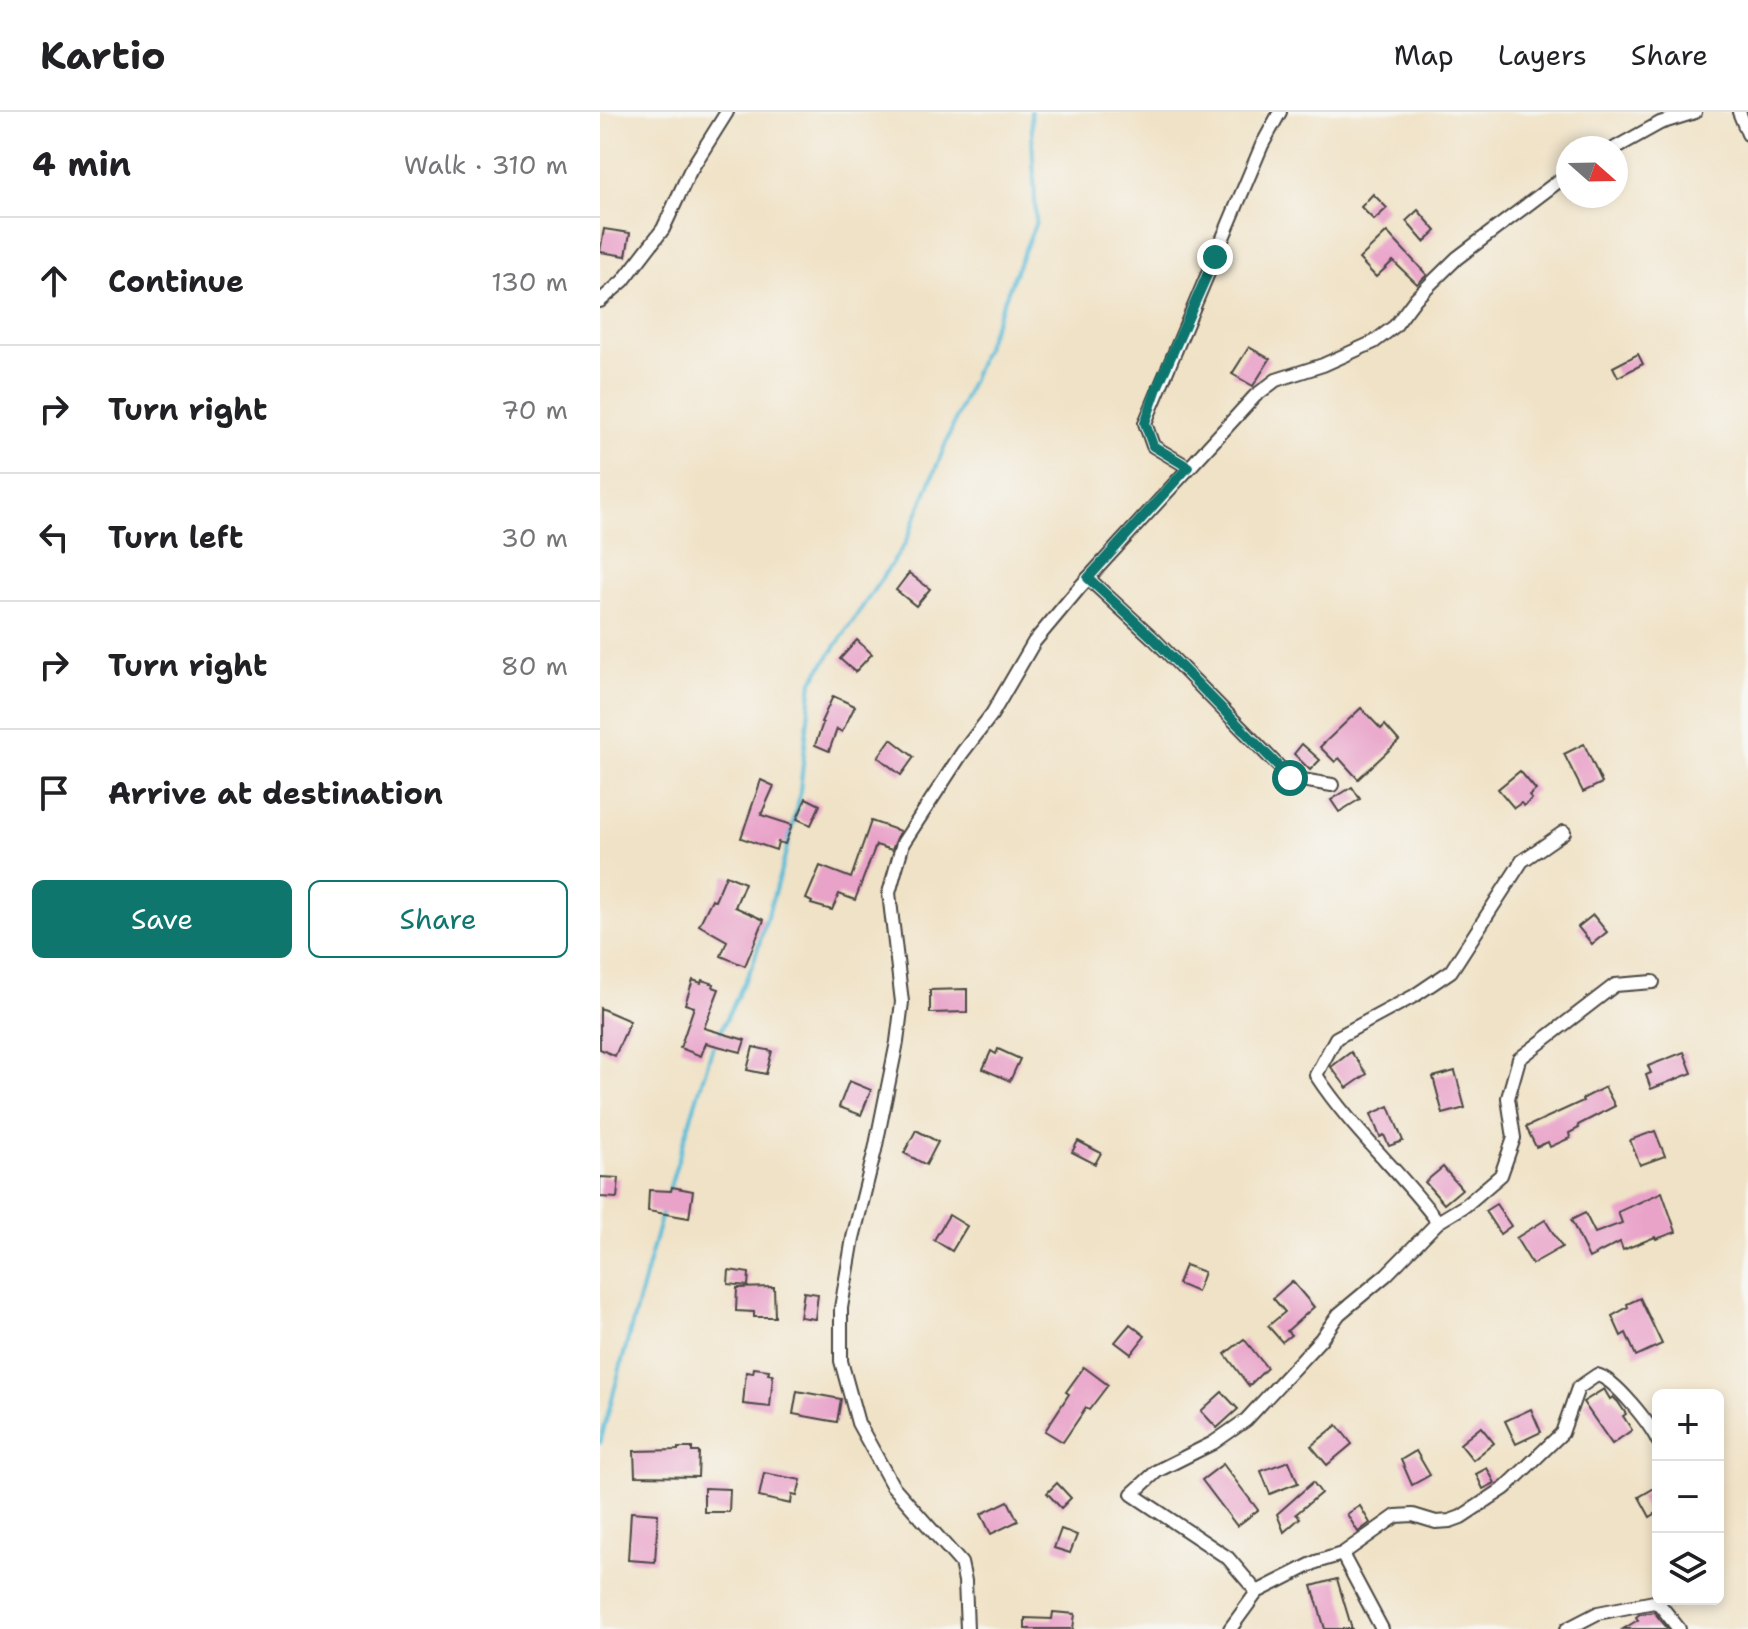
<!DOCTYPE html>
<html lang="en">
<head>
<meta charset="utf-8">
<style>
  body { margin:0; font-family:"Shantell Sans",sans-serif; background:#f2f2f2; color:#202124 }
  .controls { position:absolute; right:24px; bottom:24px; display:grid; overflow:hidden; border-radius:12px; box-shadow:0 4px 12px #0003 }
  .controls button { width:72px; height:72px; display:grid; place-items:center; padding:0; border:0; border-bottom:2px solid #e0e0e0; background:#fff; color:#202124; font:40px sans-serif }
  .compass { position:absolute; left:956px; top:24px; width:72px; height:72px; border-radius:50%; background:#fff; box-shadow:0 4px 12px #0003; rotate:110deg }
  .stop { position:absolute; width:24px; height:24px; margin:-18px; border:6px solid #0f766e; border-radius:50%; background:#fff }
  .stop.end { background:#0f766e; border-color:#fff; box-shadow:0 2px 8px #0008 }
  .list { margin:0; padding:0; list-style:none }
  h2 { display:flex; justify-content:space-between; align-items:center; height:104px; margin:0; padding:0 32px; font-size:34px }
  h2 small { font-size:26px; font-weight:400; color:#757577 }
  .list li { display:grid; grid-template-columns:52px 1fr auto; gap:24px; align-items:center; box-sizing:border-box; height:128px; padding:0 32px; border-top:2px solid #e0e0e0 }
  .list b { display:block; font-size:30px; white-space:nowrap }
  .list em { font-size:26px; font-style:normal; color:#757577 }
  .actions { display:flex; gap:16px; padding:24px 32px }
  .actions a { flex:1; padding:18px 0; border:2px solid #0f766e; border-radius:12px; text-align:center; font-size:28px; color:#0f766e }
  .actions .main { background:#0f766e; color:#fff }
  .icon { flex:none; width:44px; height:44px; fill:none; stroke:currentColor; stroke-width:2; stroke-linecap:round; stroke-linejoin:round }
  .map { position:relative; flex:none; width:1148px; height:1517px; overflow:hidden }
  header { display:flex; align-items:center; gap:48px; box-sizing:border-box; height:112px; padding:0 40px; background:#fff; border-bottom:2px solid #e0e0e0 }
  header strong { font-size:38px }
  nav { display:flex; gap:44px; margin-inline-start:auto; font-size:28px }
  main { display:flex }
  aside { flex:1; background:#fff }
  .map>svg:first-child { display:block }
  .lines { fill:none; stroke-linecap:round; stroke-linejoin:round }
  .stream { stroke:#59bcd7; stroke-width:4 }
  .building { fill:#e9a3c9 }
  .minor-casing { stroke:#494642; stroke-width:16 }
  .minor { stroke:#fff; stroke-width:12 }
  .route { stroke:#0f766e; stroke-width:10 }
</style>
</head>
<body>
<header>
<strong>Kartio</strong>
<nav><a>Map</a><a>Layers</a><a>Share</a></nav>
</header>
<main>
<aside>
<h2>4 min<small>Walk · 310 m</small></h2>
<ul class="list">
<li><svg class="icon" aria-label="ahead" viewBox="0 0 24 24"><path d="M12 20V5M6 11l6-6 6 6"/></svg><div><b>Continue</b></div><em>130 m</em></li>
<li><svg class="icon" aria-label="right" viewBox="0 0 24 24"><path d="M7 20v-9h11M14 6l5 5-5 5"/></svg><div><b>Turn right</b></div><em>70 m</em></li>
<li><svg class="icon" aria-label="left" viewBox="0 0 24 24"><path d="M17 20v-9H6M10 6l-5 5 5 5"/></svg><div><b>Turn left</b></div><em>30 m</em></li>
<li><svg class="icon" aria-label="right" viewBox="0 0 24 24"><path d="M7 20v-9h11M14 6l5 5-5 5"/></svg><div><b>Turn right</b></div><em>80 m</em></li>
<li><svg class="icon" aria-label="arrive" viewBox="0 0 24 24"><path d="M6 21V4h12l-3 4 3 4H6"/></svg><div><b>Arrive at destination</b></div></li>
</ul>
<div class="actions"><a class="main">Save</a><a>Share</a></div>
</aside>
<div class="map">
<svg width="1148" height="1517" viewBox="0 0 1148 1517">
  <rect width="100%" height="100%" fill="#f6f6f2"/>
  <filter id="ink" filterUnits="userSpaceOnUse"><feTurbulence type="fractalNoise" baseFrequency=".0125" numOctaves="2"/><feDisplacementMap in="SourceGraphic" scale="16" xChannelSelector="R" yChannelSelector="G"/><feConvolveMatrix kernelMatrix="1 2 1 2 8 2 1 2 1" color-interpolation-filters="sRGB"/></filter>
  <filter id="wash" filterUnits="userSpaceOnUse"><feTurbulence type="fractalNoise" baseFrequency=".006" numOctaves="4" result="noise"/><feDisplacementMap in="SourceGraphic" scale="32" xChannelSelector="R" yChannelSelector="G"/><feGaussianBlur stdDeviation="1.8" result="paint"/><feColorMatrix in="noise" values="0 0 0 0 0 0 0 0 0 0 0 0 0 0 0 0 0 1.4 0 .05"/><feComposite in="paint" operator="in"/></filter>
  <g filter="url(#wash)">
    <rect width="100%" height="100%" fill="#f0e2c6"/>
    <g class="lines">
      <g class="stream">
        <path d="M68 1081 112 937 153 852 182 755 199 688 212 569 305 432 436 110 431 0"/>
        <path d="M0 1331 63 1098"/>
      </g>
    </g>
    <g id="blocks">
      <g class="building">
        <path d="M773 82 787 96 774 108 761 95Z"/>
        <path d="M818 98 836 119 824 130 806 109Z"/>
        <path d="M4 117 30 121 26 144 0 140Z"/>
        <path d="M787 120 827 163 817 172 793 149 776 165 759 147Z"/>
        <path d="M649 235 670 247 653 274 632 262Z"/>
        <path d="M1038 242 1043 252 1018 265 1013 255Z"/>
        <path d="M309 461 330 477 316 494 296 478Z"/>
        <path d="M257 528 272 542 255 560 240 547Z"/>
        <path d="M233 584 255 594 242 620 237 617 229 639 215 633 223 611 221 610Z"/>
        <path d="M761 596 781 617 785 613 799 629 758 667 739 646 735 650 720 635Z"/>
        <path d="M291 627 314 645 301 663 278 645Z"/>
        <path d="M702 632 720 648 710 658 694 642Z"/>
        <path d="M984 632 1002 671 983 680 964 642Z"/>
        <path d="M920 659 936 678 929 684 932 687 924 694 921 691 914 696 898 677Z"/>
        <path d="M161 668 174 674 161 703 192 713 185 732 178 730 176 738 141 726Z"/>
        <path d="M752 675 760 687 739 700 731 688Z"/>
        <path d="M206 686 220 693 211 713 197 707Z"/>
        <path d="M271 709 300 719 292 738 276 733 255 788 239 782 232 798 211 792 212 790 206 787 220 754 251 766Z"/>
        <path d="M126 763 145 771 135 795 164 808 145 854 121 844 127 829 99 813 112 787 115 789Z"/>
        <path d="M993 803 1007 820 992 832 978 815Z"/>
        <path d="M93 868 101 871 102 868 114 872 113 875 119 877 104 916 145 928 141 940 106 931 101 944 80 936 94 895 85 892Z"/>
        <path d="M367 877V900L330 901V878Z"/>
        <path d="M0 896 30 909 15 944 0 937Z"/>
        <path d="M153 935 172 939 166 962 147 958Z"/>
        <path d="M398 937 420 947 410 969 383 957 391 939 396 942Z"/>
        <path d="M751 940 767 962 747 976 731 955Z"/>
        <path d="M1084 940 1092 961 1051 977 1046 963 1051 961 1048 954Z"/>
        <path d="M855 959 865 996 843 1002 833 965Z"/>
        <path d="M249 969 271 978 261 1003 239 995Z"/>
        <path d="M1005 975 1015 994 978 1013 979 1016 969 1021 970 1026 950 1035 948 1030 936 1035 926 1015 983 989 982 987Z"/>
        <path d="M789 994 803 1029 789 1034 784 1023 780 1025 771 1002Z"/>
        <path d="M316 1018 338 1030 326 1053 304 1041Z"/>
        <path d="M1055 1019 1065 1044 1040 1053 1030 1028Z"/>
        <path d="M478 1029 501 1041 495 1052 472 1040Z"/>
        <path d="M843 1055 862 1077 844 1092 825 1070Z"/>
        <path d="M0 1065 19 1066 17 1086 0 1085Z"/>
        <path d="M72 1075 93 1079 89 1106 48 1099 49 1078 71 1079Z"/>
        <path d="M1062 1080 1076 1120 1056 1127 1055 1125 1023 1138 1020 1130 989 1146 971 1108 985 1101 995 1121 1022 1111 1018 1100Z"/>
        <path d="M896 1092 911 1114 900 1122 885 1099Z"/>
        <path d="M349 1103 367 1114 352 1139 334 1128Z"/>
        <path d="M945 1108 962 1135 932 1152 916 1126Z"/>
        <path d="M585 1153 604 1160 597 1180 578 1172Z"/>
        <path d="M129 1158 149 1161 148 1174 128 1172Z"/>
        <path d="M692 1169 714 1195 687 1219 691 1223 682 1230 668 1214 685 1200 673 1186Z"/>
        <path d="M174 1175 175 1205H154V1200L136 1199 137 1176Z"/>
        <path d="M204 1180 218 1182 215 1207 200 1205Z"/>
        <path d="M1040 1186 1062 1232 1036 1244 1026 1221 1021 1224 1012 1204 1028 1195 1027 1192Z"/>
        <path d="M530 1212 545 1224 531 1242 515 1230Z"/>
        <path d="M644 1227 667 1256 649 1274 625 1242Z"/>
        <path d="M484 1255 508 1273 489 1298 486 1296 463 1330 445 1319 469 1282 466 1280Z"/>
        <path d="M154 1256 169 1258 168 1262 173 1263 170 1295 143 1292 146 1260 153 1261Z"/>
        <path d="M1004 1277 1010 1287 1013 1285 1018 1290 1026 1302 1023 1304 1032 1318 1012 1332 983 1290Z"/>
        <path d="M197 1279 241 1287 237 1310 193 1302Z"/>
        <path d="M622 1280 638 1297 617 1316 601 1299Z"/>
        <path d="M931 1297 941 1320 916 1332 905 1309Z"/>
        <path d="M737 1313 752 1332 727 1353 711 1334Z"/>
        <path d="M881 1315 894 1331 873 1348 860 1332Z"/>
        <path d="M78 1336H92V1340H99L98 1365 35 1364 34 1339 78 1338Z"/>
        <path d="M816 1339 830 1363 812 1373 801 1348Z"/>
        <path d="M689 1349 698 1371 670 1382 661 1359Z"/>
        <path d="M623 1352 658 1398 637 1414 602 1368Z"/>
        <path d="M887 1356 895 1371 883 1377 876 1362Z"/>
        <path d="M164 1361 201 1368 197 1384 192 1383 191 1392 159 1385Z"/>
        <path d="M713 1370 721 1381 696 1402 700 1406 684 1420 677 1402Z"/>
        <path d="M457 1371 471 1386 461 1396 447 1381Z"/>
        <path d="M1058 1374V1400L1050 1405 1039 1385Z"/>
        <path d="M104 1376 130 1377 129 1400H104Z"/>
        <path d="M408 1389 418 1409 391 1422 381 1402Z"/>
        <path d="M760 1394 770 1411 758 1420 747 1402Z"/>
        <path d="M31 1400 58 1402 55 1450 28 1448Z"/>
        <path d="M461 1417 477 1423 470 1441 454 1436Z"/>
        <path d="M737 1467 752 1517H725L712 1474Z"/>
        <path d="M453 1500 475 1502 473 1517H425V1506L452 1507Z"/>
        <path d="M1054 1500 1068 1517H1023L1038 1508 1036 1505 1040 1502Z"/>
      </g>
    </g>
  </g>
  <g filter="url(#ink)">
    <use href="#blocks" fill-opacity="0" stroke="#494642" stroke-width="2"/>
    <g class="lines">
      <defs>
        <g id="minor">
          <path d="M1139 0 1148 22"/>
          <path d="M1015 36 1060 11 1095 0"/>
          <path d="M0 189 23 169 63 117 90 59 127 0"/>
          <path d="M588 355 553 334 545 311 662 33 680 0"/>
          <path d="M488 466 554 527 690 666 732 673"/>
          <path d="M838 1110C800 1059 751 1017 716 963L736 926 814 884 851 859 922 749 964 720"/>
          <path d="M742 1442 782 1517"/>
          <path d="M657 1480 628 1446 532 1382 557 1359 613 1331 646 1308 721 1227 739 1202 786 1163 838 1110 866 1093 901 1063 914 1026 908 986 919 947 1015 873 1053 870"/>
          <path d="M367 1517 365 1469 361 1451 292 1373 258 1311 241 1249V1196L253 1126 275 1038 297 930 302 890 289 781 303 731 362 641 392 602 434 530 480 475 655 284 676 268 723 253 774 230 795 214 816 186 857 146 968 62"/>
          <path d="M630 1517 657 1480 716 1450 742 1442 796 1404 813 1403 836 1410 850 1409 861 1405 905 1376 962 1321 978 1276 997 1263C1015 1267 1050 1312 1058 1329"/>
          <path d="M967 1517 998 1501 1054 1490 1060 1493 1079 1517"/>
        </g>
      </defs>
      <use href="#minor" class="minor-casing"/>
      <use href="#minor" class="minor"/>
    </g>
  </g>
  <g class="lines" filter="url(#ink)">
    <path class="route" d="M615 145 557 276 545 311 553 334 588 355 488 466 554 527 690 666"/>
  </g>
</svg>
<div class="controls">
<button>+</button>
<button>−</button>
<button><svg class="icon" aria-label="layers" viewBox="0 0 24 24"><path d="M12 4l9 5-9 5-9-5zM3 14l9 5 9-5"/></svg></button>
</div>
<svg class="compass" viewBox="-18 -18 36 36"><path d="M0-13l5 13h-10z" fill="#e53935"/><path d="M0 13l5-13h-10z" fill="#757577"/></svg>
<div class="stop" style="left:690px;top:666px"></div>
<div class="stop end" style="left:615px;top:145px"></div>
</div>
</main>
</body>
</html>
